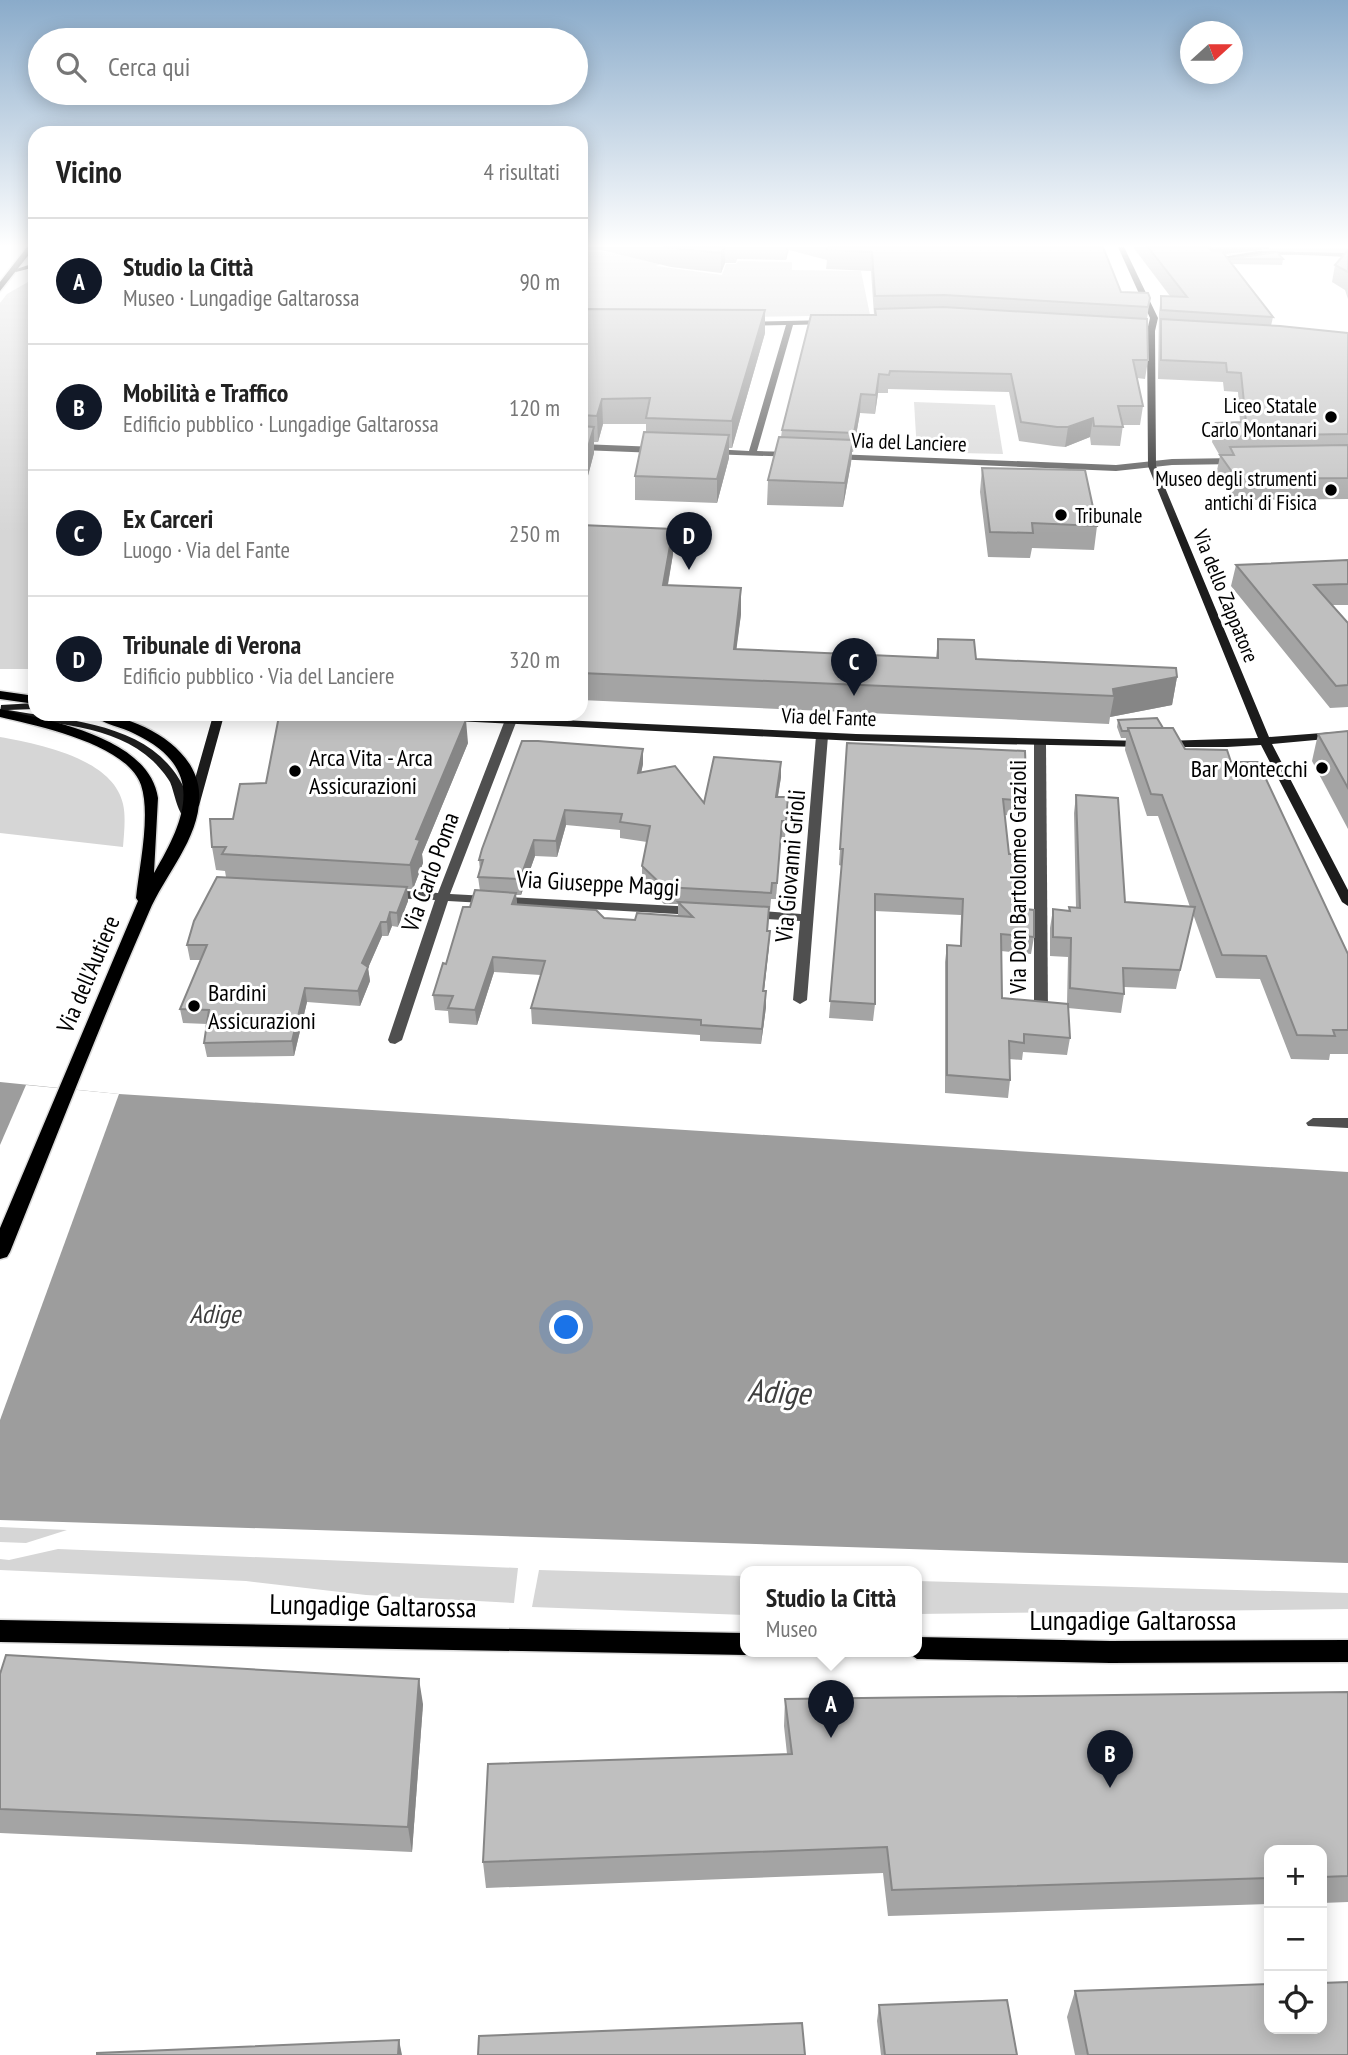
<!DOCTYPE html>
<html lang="it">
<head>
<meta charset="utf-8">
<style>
  body { margin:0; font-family:"PT Sans Narrow",sans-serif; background:#f6f6f6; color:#222 }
  .controls { position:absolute; right:21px; bottom:21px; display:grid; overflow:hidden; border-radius:14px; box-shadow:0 4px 18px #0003 }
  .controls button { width:63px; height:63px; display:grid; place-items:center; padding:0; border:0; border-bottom:2px solid #e0e0e0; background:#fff; color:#222; font:35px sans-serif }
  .compass { position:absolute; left:1180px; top:21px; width:63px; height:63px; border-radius:50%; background:#fff; box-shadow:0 4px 18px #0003; rotate:69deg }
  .you { position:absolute; left:567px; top:1328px; width:24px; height:24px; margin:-18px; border:5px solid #fff; border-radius:50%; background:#1a73e8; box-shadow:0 0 0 10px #1a73e833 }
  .badge { display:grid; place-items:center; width:46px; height:46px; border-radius:50%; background:#111827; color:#fff; font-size:23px; font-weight:700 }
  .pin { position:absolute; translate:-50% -58px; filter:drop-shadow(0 2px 4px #0008) }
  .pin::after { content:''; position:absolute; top:37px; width:24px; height:21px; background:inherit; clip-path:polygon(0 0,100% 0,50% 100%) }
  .popup { position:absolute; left:740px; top:1566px; width:182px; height:91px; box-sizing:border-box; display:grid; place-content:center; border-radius:14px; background:#fff; filter:drop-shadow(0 2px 5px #0005); font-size:23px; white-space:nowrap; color:#767676 }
  .popup b { font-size:26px; color:#222 }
  .popup::after { content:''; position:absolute; left:50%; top:100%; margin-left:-14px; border:14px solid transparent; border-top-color:#fff }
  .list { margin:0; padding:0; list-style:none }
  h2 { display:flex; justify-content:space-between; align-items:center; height:91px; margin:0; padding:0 28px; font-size:30px }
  h2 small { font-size:23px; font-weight:400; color:#767676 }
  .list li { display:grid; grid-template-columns:46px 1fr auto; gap:21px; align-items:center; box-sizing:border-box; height:126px; padding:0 28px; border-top:2px solid #e0e0e0 }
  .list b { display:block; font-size:26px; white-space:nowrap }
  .list p { margin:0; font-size:23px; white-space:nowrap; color:#767676 }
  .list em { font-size:23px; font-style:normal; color:#767676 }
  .icon { flex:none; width:38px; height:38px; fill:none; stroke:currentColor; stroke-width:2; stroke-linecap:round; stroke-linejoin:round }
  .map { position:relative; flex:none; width:1348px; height:2055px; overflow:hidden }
  .search { position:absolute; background:#fff; box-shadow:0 4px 18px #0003; left:28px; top:28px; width:560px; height:77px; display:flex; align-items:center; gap:18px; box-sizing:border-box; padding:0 24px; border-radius:38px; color:#767676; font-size:26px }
  .panel { position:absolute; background:#fff; box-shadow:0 4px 18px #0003; left:28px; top:126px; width:560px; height:595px; border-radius:21px }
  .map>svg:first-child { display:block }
  .green { fill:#d6d6d6 }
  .water { fill:#9d9d9d }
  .pier { fill:#fff }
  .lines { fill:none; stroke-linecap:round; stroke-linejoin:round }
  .primary-casing { stroke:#dbdbdb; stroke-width:3 }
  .street { fill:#4f4f4f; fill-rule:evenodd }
  .secondary { fill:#1c1c1c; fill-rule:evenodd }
  .primary { fill:#000; fill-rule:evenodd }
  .wall { fill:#a4a4a4; fill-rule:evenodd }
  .shaded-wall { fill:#868686 }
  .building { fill:#bfbfbf; stroke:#868686; stroke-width:2 }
  .poi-dot { fill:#000; stroke:#fff; stroke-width:2.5 }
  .labels { text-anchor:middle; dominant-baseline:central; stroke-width:6; stroke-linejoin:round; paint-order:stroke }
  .far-poi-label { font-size:21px; fill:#000; stroke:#fff; text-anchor:end }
  .far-street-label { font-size:21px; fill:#000; stroke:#fff }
  .poi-label { font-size:24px; fill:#000; stroke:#fff; text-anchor:start }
  .street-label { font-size:24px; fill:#000; stroke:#fff }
  .water-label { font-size:26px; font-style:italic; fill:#3e3e3e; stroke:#fff }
  .near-street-label { font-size:28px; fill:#000; stroke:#fff }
  .near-water-label { font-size:32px; font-style:italic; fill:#3e3e3e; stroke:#fff }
</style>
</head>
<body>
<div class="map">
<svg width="1348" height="2055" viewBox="0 0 1348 2055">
  <rect width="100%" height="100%" fill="#fff"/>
  <g class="green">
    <path d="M1202 247H1348V255H1207Z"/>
    <path d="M581 252 681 253 678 257 656 266 722 275 726 264H736L738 261 792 262V270L861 271 870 315 581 320Z"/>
    <path d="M35 278V669H0V303L7 294Z"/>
    <path d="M914 402 995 405 1003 454 917 452Z"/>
    <path d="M0 737C38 744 113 758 123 804 126 816 124 834 123 847L0 833Z"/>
    <path d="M0 1527 67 1530 26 1543 0 1542Z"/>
    <path d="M58 1549 518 1568 514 1603 366 1595 246 1581 0 1570V1559L9 1560Z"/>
    <path d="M539 1570 745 1576V1615L532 1607Z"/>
    <path d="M917 1581 1348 1593V1609L917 1614Z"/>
  </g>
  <path class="water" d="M0 1082 119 1094 1348 1172V1563L0 1520Z"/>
  <path class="pier" d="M26 1085 119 1094 0 1420V1145Z"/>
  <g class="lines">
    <defs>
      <g id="primary">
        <path d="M27 247H35L0 291V282Z"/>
        <path d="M0 691 35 696V704L0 699Z"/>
        <path d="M0 709C50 721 149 737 158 798L154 873C187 817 206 768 135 734 122 727 102 724 91 714 132 714 195 744 199 791 203 835 165 874 149 912 100 1024 56 1138 10 1252L7 1257 0 1259V1228L138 901 136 898C139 867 151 815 141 785 127 744 38 726 0 717Z"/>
        <path d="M0 1620 745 1633V1652H752L745 1655 0 1642Z"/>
        <path d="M917 1637 1110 1641 1348 1640V1662L1110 1663 917 1659 907 1652H917Z"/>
      </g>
    </defs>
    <use href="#primary" class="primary-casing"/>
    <g class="street">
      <path d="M1258 251 1348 253V257C1301 255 1256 250 1211 266L1208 264 1222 257Z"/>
      <path d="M831 320 828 324 793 325 757 451 793 452 797 455 796 457 709 454V450L712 449 749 451 786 325 747 326 744 322Z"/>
      <path d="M581 444 657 447 661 450 657 453 581 450Z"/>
      <path d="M834 454 1116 465 1172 459 1237 458 1241 461 1237 464 1172 465 1116 471 831 459 830 457Z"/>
      <path d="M511 717 517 720 450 894 695 907 701 911 695 915 448 901 402 1040 395 1044 390 1043 388 1040 435 900 390 898 384 894 390 890 438 893 505 720Z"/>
      <path d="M822 733 828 736 807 1000 800 1004 793 1000 800 921 750 918 744 914 750 910 801 914 816 736Z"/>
      <path d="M1040 741 1046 744 1048 1011 1041 1015 1034 1011V744Z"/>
      <path d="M1313 1118H1348V1128L1308 1126 1306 1123Z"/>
    </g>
    <g class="secondary">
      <path d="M1118 247H1124L1158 318 1155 331 1156 466 1269 737 1348 731V737L1272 744 1348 890V906L1342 902 1261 745 1227 747H1164L1158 744 1164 741 1258 738 1148 466 1147 331 1150 318Z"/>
      <path d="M35 263V267L16 272 13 270Z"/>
      <path d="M35 703V709L8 710C76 722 162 723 189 800L212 719 146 717 141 714H297L302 717 296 720 223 719 199 806 192 809 194 816 188 820C177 815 175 793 170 782 166 775 159 767 153 761 114 724 50 724 0 715L1 705Z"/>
      <path d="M371 714H436L856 734 1144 741 1150 744 1144 747 856 741 376 717Z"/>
    </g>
    <use href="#primary" class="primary"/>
  </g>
  <g class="wall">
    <path d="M581 247H1103L1121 292 1150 298 1147 319 1148 360 1145 379 1137 378 1143 406 1140 425H1123L1120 446 1091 445 1090 437 1065 447 1054 446 1019 441 1009 392 888 389V393H878L875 414 860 413 853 452H852L851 463 843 507 767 505 768 480 781 437 782 430 874 315 871 271 826 269 827 260 789 250 786 260 737 259 736 263H725L721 273 671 267 601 250H581Z"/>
    <path d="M1133 247H1269V249L1224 254 1228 259H1283L1282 265 1232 264 1273 317 1271 326 1348 333V499L1233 500 1216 475 1220 456 1212 442 1216 423 1240 422 1238 392 1224 391 1223 382 1158 379 1159 313 1161 296H1170Z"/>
    <path d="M1348 250V299L1345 290 1332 282 1335 265Z"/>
    <path d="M765 310V333L732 448H729V458L717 503 635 500V476L646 432V424H603L598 442H594V453L582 498H581V312Z"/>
    <path d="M982 468 1097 526 1094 550 1032 548 1030 558 988 557 980 492Z"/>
    <path d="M581 525 673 554 668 585 741 588V614L736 649 936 658 938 639 976 659 1177 677 1172 705 1110 717 1109 724 581 700Z"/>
    <path d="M1348 560V605H1332L1348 623V707L1330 708 1231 586 1236 565Z"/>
    <path d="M1118 720 1163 728 1185 749 1231 762 1348 954V1054H1330L1329 1060 1291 1059 1260 979 1216 978 1193 914 1176 989 1124 987V994L1121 1013 1068 1008 1070 1038 1067 1055 1023 1052 1022 1060 1009 1059 1010 1080 1008 1098 945 1093V962L947 945 960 946 961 915 875 911V1004L873 1021 829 1018 842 866 839 865 847 743 1027 801 1025 817 1005 815 1012 899 1015 908 1034 937 1031 954 1001 951 1002 998 1067 1004 1068 957 1050 956V928L1053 909 1069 911V907L1076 908 1074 813 1076 795 1125 902 1190 907 1158 816H1147L1125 750 1126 738H1121L1117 727Z"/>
    <path d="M1348 731V829L1312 761 1318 734Z"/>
    <path d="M468 743 422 854 423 863 413 889H407L408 901 398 927 392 926 388 936H382L368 968 370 981 360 1006 307 1002 294 1056 207 1057 204 1043 207 1024 183 1023 180 1009 201 960H190L187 945 226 877 225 871 216 870 212 847 233 819 266 783Z"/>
    <path d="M781 762V777L778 797H788V813L785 837H781L776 899H771L770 910H769L768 931 769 946 764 991H766V1007L761 1044 700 1041V1035L532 1024 531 1008 541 975 494 972 477 1025 449 1023 448 1011 435 1010 433 995 470 907 480 891 478 877 480 871 479 860 643 764 641 772 704 803ZM566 825 620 830V838L647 842 642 866V882L664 904H678V916L635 920 604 918 517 905 516 895H521L535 856 557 857Z"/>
    <path d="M0 1674 423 1704 412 1852 0 1833Z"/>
    <path d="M1348 1692V1902L1322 1903V1850H1269V1904L888 1916 883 1873 486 1888 483 1862 787 1754 784 1726 785 1699Z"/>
    <path d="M1075 1991 1348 2055H1075L1067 2017Z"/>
    <path d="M879 2005 1017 2055H881L877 2021Z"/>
  </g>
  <g class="shaded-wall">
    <path d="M724 247H725V263L721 273V253Z"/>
    <path d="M786 247H789L786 260Z"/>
    <path d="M1209 247H1269V249L1222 254 1207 262Z"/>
    <path d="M765 310V333L732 448V421Z"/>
    <path d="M879 374 878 393 875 414 876 395Z"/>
    <path d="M861 394 860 413 853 452 854 433Z"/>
    <path d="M602 399 603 424 598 442 597 416Z"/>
    <path d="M1093 418 1090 437 1065 447 1068 427Z"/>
    <path d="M594 427V453L582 498 581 471Z"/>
    <path d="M729 435V458L717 503V479Z"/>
    <path d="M853 440 851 463 843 507 845 483Z"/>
    <path d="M673 529V554L663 611V585Z"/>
    <path d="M741 588V614L733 676 734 649Z"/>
    <path d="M1177 677 1172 705 1110 717 1114 696 1113 689Z"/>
    <path d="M466 720 468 743 422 854 423 863 413 889 410 865 416 839Z"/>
    <path d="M643 749V764L638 788V773Z"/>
    <path d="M781 762V777L775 812 776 797Z"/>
    <path d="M565 810 566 825 557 857 556 841Z"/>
    <path d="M534 840 535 856 521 895 520 879Z"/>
    <path d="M407 887 408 901 398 927 397 913Z"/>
    <path d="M516 893 517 908 512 904Z"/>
    <path d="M390 912 392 926 388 936 387 922Z"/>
    <path d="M381 922 382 936 368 968 370 981 360 1006 358 991 362 963Z"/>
    <path d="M770 931 769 946 762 1007 763 991Z"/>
    <path d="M493 957 494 972 477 1025 475 1010Z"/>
    <path d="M305 988 307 1002 294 1056 292 1041Z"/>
    <path d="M766 991V1007L761 1044 762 1029Z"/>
    <path d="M419 1679 423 1704 412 1852 408 1827Z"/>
    <path d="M399 2040 402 2055H398Z"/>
  </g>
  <g class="building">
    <path d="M664 247H724L721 253Z"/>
    <path d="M828 247H1103L1121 292 1148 293 1150 298 1148 307 944 295 875 296 872 252 827 250Z"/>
    <path d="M1148 247H1209L1208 248 1212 251 1221 250 1273 317 1161 310V296L1187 297Z"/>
    <path d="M1348 250V272L1335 265Z"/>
    <path d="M1277 252 1283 259H1228Z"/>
    <path d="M943 307 1147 319 1148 360H1133L1143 406H1118L1123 427 1094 426 1093 418 1068 427H1057L1021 422 1011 374 890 371 889 375 879 374 876 395 861 394 854 433 782 430 811 315H876L875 309Z"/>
    <path d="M586 309 765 310 732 421 646 418 650 398 602 399 597 416 581 415V312H586Z"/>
    <path d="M1161 319 1280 326 1348 333V434L1223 436 1216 423 1246 422 1241 373 1227 372 1226 363 1161 360Z"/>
    <path d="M581 426 594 427 581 471Z"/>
    <path d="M644 432 729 435 717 479 635 476Z"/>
    <path d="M779 437 853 440 845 483 768 480Z"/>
    <path d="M1348 445V478L1237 479 1220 455H1234L1230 447Z"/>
    <path d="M982 468 1085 470 1097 526 1032 523 1033 533 990 532Z"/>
    <path d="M581 525 673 529 663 585 741 588 734 649 938 658V639L974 640 976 659 1176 668 1177 677 1113 689 1114 696 581 673Z"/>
    <path d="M1348 560V584L1314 585 1348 623V685L1336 686 1236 565Z"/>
    <path d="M298 714H358L466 720 416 839 420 840 410 865 222 854 226 847H212L210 819H233L240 784 266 783 279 716Z"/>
    <path d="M1157 718 1163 728H1128V731H1122L1118 720Z"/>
    <path d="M1128 728H1173L1185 749 1227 750 1231 762H1258L1348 954V1030H1333L1335 1036 1297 1035 1266 956 1222 955 1162 795 1151 794Z"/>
    <path d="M1348 731V788L1318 734Z"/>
    <path d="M522 741H538L643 749 638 773 675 766 704 803 714 757 781 762 776 797H788L786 821H782L777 883H772L771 893 664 887 642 866 650 826 620 822 622 814 565 810 556 841 534 840 520 879 478 877 483 860H479L482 849Z"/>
    <path d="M847 743 1025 751 1027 801 1003 799 1009 854H1014L1012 899H1015V908L1034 910V937L1001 934 1002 998 1068 1004 1070 1038 1024 1034V1043L1009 1041 1010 1080 947 1075V945L961 946 963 899 875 894V1004L830 1001 843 849H840Z"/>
    <path d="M1076 795 1118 798 1125 902 1195 907 1180 970 1123 968 1124 994 1070 988 1071 938 1053 937V909L1070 911 1069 907 1080 908Z"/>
    <path d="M217 877 407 887 397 913 390 912 387 922H381L362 963 368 967 358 991 305 988 292 1041 204 1043 209 1010 180 1009 207 945H187L194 921Z"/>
    <path d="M475 890 516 893 512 904 596 910 604 918 635 920 637 913 693 917 678 902 769 907 767 931H770L763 991H766L762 1029 701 1025V1020L531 1008 545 961 493 957 475 1010 448 1008 453 996 433 995 443 963 446 964 463 907H470Z"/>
    <path d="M6 1655 419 1679 408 1827 0 1809V1674Z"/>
    <path d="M1348 1692V1876L1322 1877V1850H1269V1878L892 1890 887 1847 483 1862 488 1764 792 1754 785 1699Z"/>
    <path d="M1348 1982V2055H1088L1075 1991 1269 1984V2029H1322V1983Z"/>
    <path d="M1007 2000 1017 2055H885L879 2005Z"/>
    <path d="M802 2023 805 2055H478L479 2036Z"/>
    <path d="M399 2040 398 2055H97V2053Z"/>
  </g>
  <linearGradient id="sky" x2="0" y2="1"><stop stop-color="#8aabca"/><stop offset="0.46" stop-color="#fff"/><stop offset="1" stop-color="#fff" stop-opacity="0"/></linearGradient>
  <rect width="1348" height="534" fill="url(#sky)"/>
  <g class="poi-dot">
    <circle cx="1331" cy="417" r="7"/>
    <circle cx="1331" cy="490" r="7"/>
    <circle cx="1061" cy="515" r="7"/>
    <circle cx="1322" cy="768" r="7"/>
    <circle cx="295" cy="771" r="7"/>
    <circle cx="194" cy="1006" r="7"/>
  </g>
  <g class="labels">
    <g class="far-poi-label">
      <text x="1317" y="405">Liceo Statale<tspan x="1317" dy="24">Carlo Montanari</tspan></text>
      <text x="1317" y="478">Museo degli strumenti<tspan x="1317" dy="24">antichi di Fisica</tspan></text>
      <text x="1075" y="515" text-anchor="start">Tribunale</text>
    </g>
    <g class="far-street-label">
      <text transform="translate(909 442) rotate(2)">Via del Lanciere</text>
      <text transform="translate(1226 596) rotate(68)">Via dello Zappatore</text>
      <text transform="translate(829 717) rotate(2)">Via del Fante</text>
    </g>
    <g class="poi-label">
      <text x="309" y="757">Arca Vita - Arca<tspan x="309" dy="28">Assicurazioni</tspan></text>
      <text x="1308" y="768" text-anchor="end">Bar Montecchi</text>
      <text x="208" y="992">Bardini<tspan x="208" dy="28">Assicurazioni</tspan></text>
    </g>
    <g class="street-label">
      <text transform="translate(790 866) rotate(-85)">Via Giovanni Grioli</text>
      <text transform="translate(430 872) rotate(-70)">Via Carlo Poma</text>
      <text transform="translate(1017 877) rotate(-90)">Via Don Bartolomeo Grazioli</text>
      <text transform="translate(598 883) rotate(3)">Via Giuseppe Maggi</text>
      <text transform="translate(88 974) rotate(-67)">Via dell'Autiere</text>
    </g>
    <g class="water-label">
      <text x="215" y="1313">Adige</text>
    </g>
    <g class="near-street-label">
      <text transform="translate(373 1605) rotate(1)">Lungadige Galtarossa</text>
      <text x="1133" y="1619">Lungadige Galtarossa</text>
    </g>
    <g class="near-water-label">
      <text transform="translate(779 1391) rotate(3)">Adige</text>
    </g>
  </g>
</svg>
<div class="controls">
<button>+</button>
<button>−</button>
<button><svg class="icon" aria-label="locate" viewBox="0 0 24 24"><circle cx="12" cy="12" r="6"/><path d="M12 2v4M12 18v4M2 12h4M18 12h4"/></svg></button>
</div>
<svg class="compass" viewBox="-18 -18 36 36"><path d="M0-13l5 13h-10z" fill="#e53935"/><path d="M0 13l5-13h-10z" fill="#767676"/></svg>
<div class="you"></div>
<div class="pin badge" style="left:831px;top:1738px">A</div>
<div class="popup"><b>Studio la Città</b>Museo</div>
<div class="pin badge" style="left:1110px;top:1788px">B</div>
<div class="pin badge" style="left:854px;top:696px">C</div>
<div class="pin badge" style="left:689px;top:570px">D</div>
<div class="search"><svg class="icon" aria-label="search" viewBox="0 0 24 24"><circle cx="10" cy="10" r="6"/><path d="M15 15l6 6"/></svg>Cerca qui</div>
<section class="panel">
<h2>Vicino<small>4 risultati</small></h2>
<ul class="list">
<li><span class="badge">A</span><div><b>Studio la Città</b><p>Museo · Lungadige Galtarossa</p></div><em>90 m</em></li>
<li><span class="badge">B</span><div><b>Mobilità e Traffico</b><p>Edificio pubblico · Lungadige Galtarossa</p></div><em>120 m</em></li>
<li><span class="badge">C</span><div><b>Ex Carceri</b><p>Luogo · Via del Fante</p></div><em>250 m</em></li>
<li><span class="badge">D</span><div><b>Tribunale di Verona</b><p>Edificio pubblico · Via del Lanciere</p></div><em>320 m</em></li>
</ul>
</section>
</div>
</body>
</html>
